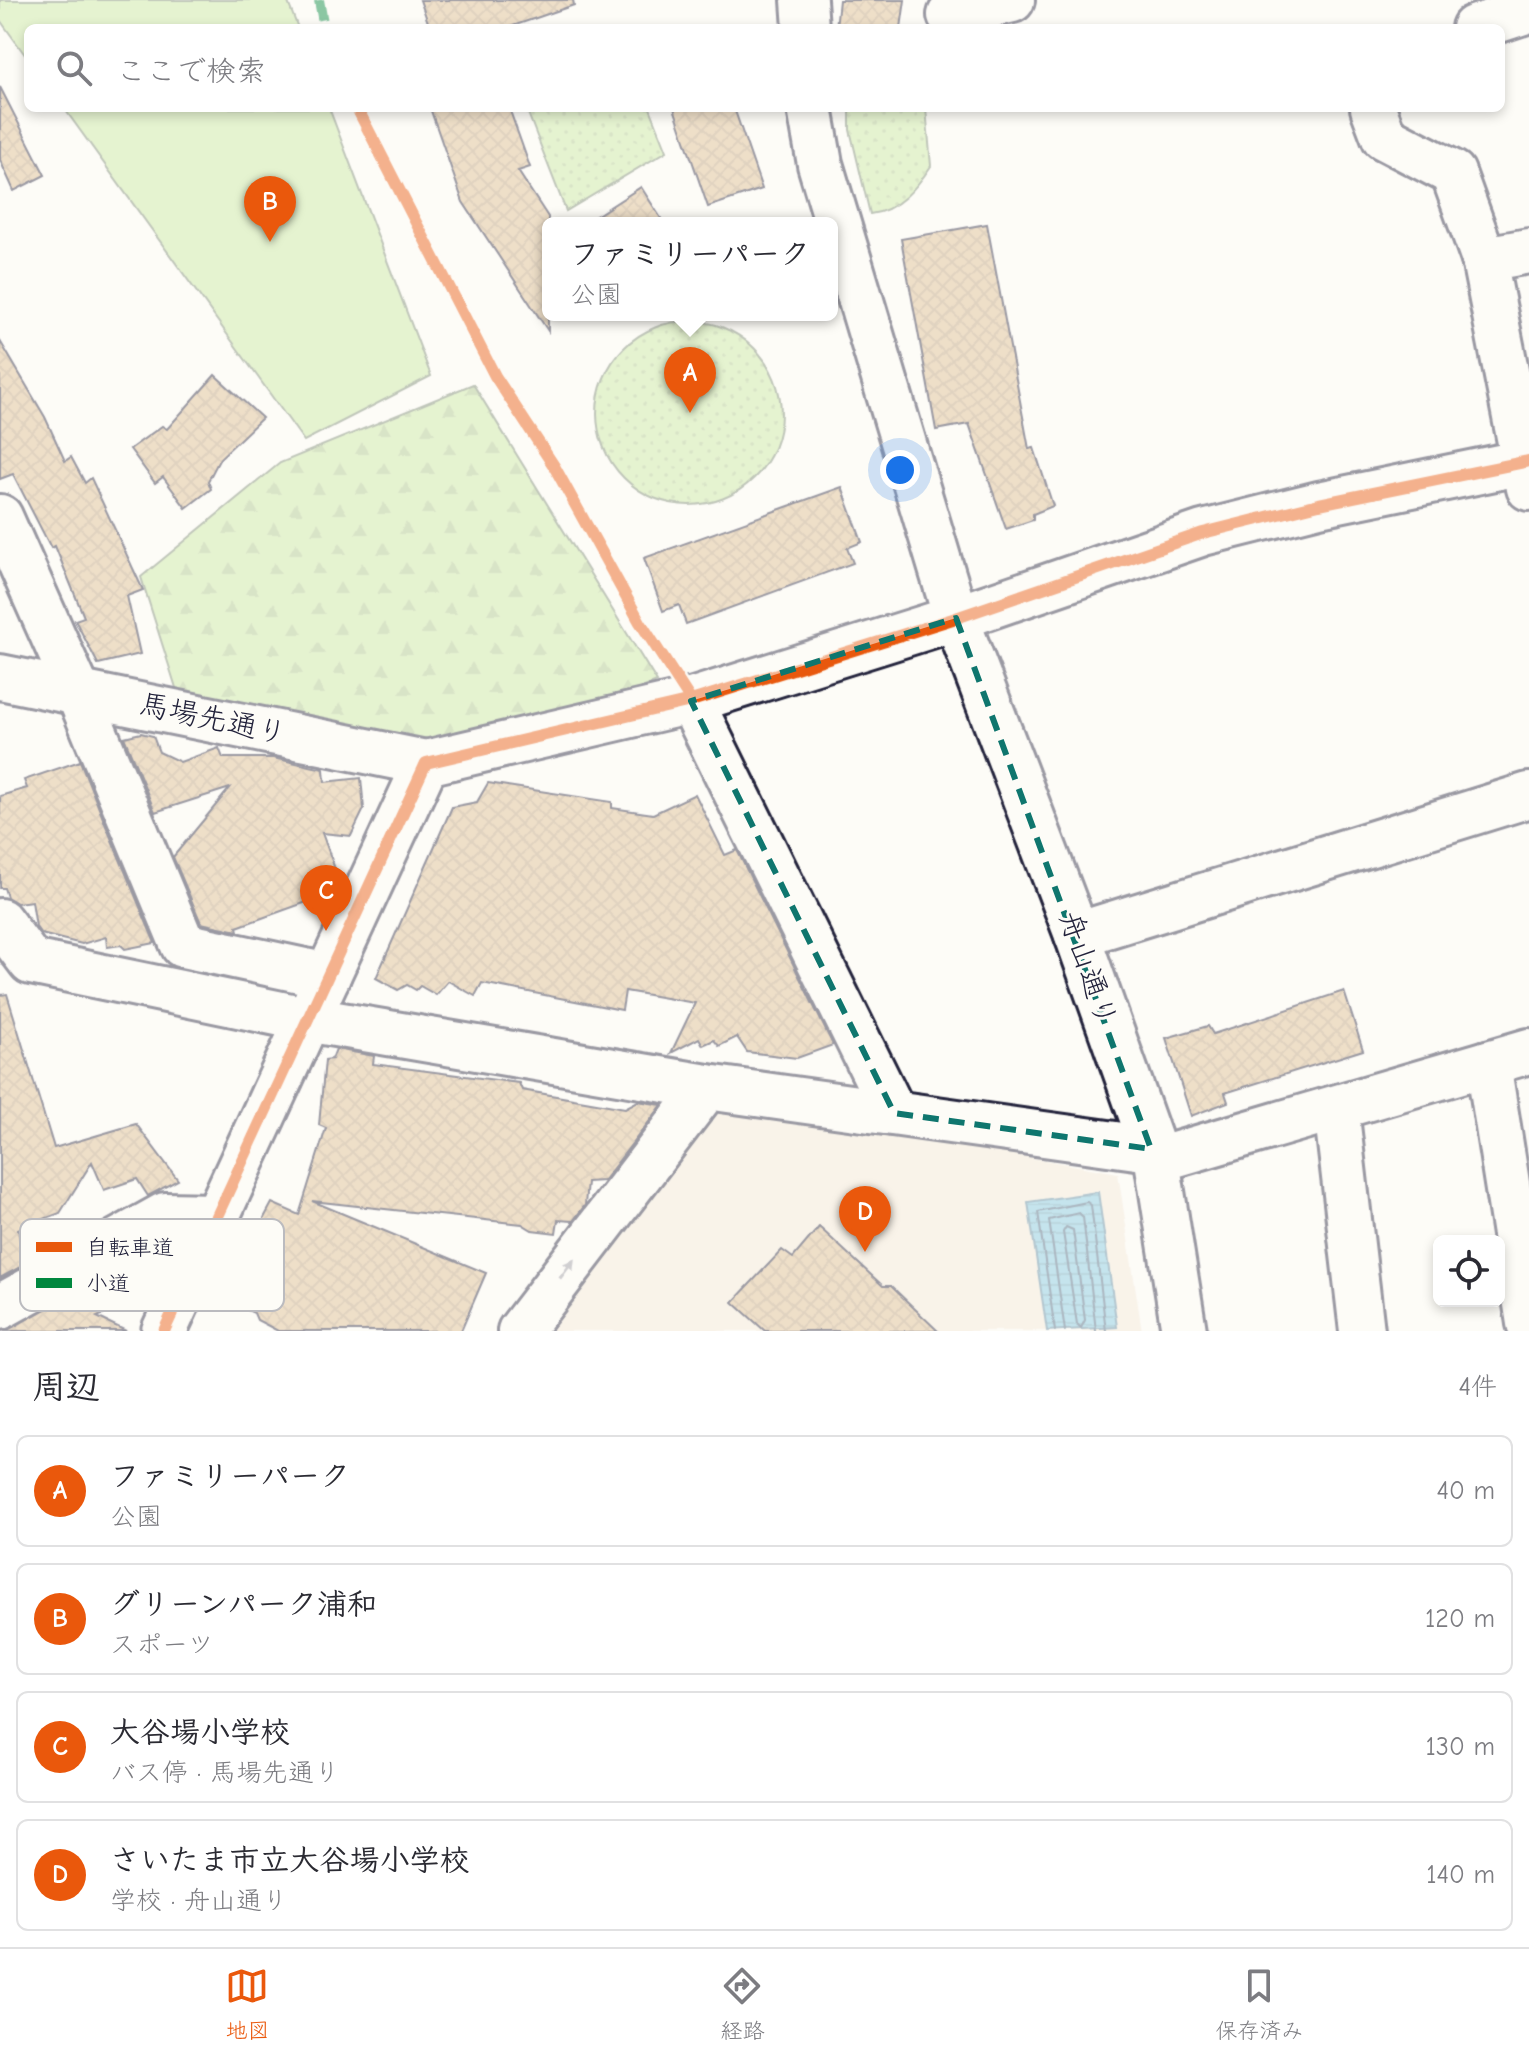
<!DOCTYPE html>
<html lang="ja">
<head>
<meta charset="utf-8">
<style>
  body { margin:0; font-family:"Comic Neue","Klee One",sans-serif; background:#f7f7f7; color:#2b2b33 }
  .controls { position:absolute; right:24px; bottom:24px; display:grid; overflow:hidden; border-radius:12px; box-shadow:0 4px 12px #0003 }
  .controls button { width:72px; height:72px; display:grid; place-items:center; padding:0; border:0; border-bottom:2px solid #e1e1e2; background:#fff; color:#2b2b33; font:40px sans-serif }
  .you { position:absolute; left:900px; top:470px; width:28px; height:28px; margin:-20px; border:6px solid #fff; border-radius:50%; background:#1a73e8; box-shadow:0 0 0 12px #1a73e833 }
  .badge { display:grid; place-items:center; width:52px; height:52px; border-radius:50%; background:#ea580c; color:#fff; font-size:26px; font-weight:700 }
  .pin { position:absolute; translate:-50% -66px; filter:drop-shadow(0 2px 4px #0008) }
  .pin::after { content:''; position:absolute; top:42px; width:28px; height:24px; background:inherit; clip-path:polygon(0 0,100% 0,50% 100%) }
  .popup { position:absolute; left:542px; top:217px; width:296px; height:104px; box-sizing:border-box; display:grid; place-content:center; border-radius:12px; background:#fff; filter:drop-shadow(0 2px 6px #0005); font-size:26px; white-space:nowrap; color:#7c7c81 }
  .popup b { font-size:30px; color:#2b2b33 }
  .popup::after { content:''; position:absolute; left:50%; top:100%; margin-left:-16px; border:16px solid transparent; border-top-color:#fff }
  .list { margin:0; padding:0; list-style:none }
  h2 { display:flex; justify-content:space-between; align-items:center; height:104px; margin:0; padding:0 32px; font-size:34px }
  h2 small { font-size:26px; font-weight:400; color:#7c7c81 }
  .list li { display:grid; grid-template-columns:52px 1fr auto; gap:24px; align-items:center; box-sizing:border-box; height:112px; margin:0 16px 16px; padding:0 16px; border:2px solid #e1e1e2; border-radius:12px }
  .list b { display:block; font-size:30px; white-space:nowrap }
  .list p { margin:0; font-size:26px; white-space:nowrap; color:#7c7c81 }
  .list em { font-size:26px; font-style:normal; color:#7c7c81 }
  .icon { flex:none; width:44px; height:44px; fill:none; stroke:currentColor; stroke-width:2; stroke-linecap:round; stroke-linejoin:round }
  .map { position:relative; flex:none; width:1529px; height:1331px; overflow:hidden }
  .search { position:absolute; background:#fff; box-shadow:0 4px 12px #0003; left:24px; right:24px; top:24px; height:88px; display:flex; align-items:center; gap:20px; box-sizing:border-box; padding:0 28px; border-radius:12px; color:#7c7c81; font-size:30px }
  .sheet { height:616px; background:#fff }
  nav { display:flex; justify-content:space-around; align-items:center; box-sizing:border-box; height:112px; border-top:2px solid #e1e1e2; background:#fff; font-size:22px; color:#7c7c81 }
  nav a { display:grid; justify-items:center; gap:4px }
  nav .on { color:#ea580c }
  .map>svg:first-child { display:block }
  .built { fill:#f3e9d8 }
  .forest { fill:url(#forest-firs); stroke:#75856e; stroke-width:2 }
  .park { fill:url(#park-dots); stroke:#75856e; stroke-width:2 }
  .garden { fill:#c8e8a1; stroke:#75856e; stroke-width:2 }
  .water { fill:url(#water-rules); stroke:#5a869e; stroke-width:2 }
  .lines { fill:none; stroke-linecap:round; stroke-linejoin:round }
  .shore { stroke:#48647d; stroke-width:2 }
  .building { fill:url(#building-cross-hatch); stroke:#22223b; stroke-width:2 }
  .minor-casing { stroke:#22223b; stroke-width:50 }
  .tertiary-casing { stroke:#22223b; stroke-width:50 }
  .minor { stroke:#fdfcf7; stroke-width:44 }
  .tertiary { stroke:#fdfcf7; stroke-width:44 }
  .quiet { stroke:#00873e; stroke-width:10; stroke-dasharray:20 10; stroke-linecap:butt }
  .cycleway-casing { stroke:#fdfcf7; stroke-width:17 }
  .cycleway { stroke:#e8590c; stroke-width:12 }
  .oneway { fill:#9a9aa2 }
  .marked { fill:none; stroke:#0f766e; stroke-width:6; stroke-dasharray:16 10; stroke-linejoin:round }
  .labels { text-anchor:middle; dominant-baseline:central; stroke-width:6; stroke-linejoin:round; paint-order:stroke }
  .street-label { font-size:30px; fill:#22223b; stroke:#fdfcf7 }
  .key { fill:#fdfcf7; stroke:#bbbbbf; stroke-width:2 }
  .key-label { font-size:22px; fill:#22223b }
</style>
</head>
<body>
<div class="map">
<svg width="1529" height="1331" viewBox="0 0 1529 1331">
  <defs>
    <pattern id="forest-firs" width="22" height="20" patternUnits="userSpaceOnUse" patternTransform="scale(2)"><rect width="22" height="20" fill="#c8e8a1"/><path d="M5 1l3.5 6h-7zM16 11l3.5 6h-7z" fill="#acc78c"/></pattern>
    <pattern id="park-dots" width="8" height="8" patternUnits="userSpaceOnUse" patternTransform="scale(2)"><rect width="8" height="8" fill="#c8e8a1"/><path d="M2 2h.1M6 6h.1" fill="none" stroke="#acc78c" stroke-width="1.8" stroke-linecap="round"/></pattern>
    <pattern id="water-rules" width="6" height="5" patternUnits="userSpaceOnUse" patternTransform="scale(2)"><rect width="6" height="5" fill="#80c8e0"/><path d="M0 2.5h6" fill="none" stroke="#6eacc1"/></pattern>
    <pattern id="building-cross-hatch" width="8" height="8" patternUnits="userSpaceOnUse" patternTransform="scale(2)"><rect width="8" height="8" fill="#dcbc8f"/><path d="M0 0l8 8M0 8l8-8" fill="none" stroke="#bca17c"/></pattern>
  </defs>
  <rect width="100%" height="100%" fill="#fdfcf7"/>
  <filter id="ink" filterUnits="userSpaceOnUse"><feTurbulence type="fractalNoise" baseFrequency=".0125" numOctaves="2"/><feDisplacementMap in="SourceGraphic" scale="16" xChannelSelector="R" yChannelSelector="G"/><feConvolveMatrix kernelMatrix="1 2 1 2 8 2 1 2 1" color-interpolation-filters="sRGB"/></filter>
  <g filter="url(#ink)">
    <path class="built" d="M725 1104 1118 1173 1142 1331H539L710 1111Z"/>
    <path class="forest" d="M473 384 657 682 520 737 425 742 177 691 141 577 280 463Z"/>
    <g class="park">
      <path d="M526 108H650L667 151 566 211Z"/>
      <path d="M850 108H926L931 166C917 187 898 211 870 214L850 130Z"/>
      <circle cx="689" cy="413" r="92"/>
    </g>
    <g class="garden">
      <path d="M0 0H287L298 28H28V59L0 20Z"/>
      <path d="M64 108H329L431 376 304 441Z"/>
    </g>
    <path class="water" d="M1098 1192 1117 1327 1047 1331 1028 1202Z"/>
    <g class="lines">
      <g class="shore">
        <path d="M1066 1227 1073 1230 1085 1320 1081 1328 1077 1324 1063 1232Z"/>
        <path d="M1055 1331 1038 1212 1087 1202 1091 1205 1106 1331"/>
        <path d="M1065 1331 1049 1220 1079 1213 1083 1217 1096 1331"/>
      </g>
    </g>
    <g class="building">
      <path d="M420 0H573L574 5 507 28H430Z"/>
      <path d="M839 0H905L901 28H836Z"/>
      <path d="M0 87 45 175 14 191 0 160Z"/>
      <path d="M430 108H509L530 167 518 171 548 217V331L463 202Z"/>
      <path d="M674 108H734L762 189 708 207Z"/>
      <path d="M641 187 664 223H585Z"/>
      <path d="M987 224 1029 449 1034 448 1053 506 1033 514V520L1006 529 969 424 936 430 901 239Z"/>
      <path d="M0 341 45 417 65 461 71 457 85 483 91 478 143 590 127 596 140 654 98 664 75 620 84 617 55 546 51 548 13 474 0 479Z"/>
      <path d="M215 375 262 418 220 458 208 481 211 489 186 508 163 477 155 483 130 449 162 426 167 429Z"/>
      <path d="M842 487 862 542 847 548 853 563 686 624 679 605 663 611 644 558Z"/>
      <path d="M141 733 153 736 159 752 180 762 219 748 223 758H273L324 769 325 782 361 778 364 809 351 836 322 833 335 869 321 897 237 927 238 931 201 923 173 857 230 788 155 812 124 737Z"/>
      <path d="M80 761 106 826 155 943 125 949 121 945 107 947 106 937 82 944 41 934 36 927 32 901 17 903 7 897 4 888H0V796L27 788 24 780Z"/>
      <path d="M488 783 612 802V808L653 814 695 794 725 855 737 850 833 1045 797 1058 747 1052 737 1037 719 1046 714 1040 703 1045 699 1038 671 1053 695 1003 625 991 622 1010 482 983 475 996 448 981 436 995 420 986 416 990 407 985 398 990 376 978 452 807 477 802Z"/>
      <path d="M1344 991 1363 1050 1225 1093 1228 1102 1191 1116 1166 1038 1208 1026 1213 1034Z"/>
      <path d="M7 994 54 1148 136 1124 178 1180 148 1196 137 1179 104 1190 92 1162 60 1213 18 1229 24 1265 0 1278V995Z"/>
      <path d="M336 1049 374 1056 373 1064 519 1083 522 1090 625 1108 638 1101 662 1105 603 1181 587 1182 585 1205 573 1221 558 1220 556 1233 532 1230 522 1224 312 1201 486 1273 461 1331H278L257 1320 254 1313 226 1300 265 1246 264 1218 272 1203 299 1215 326 1128 319 1125 325 1060 332 1059Z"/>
      <path d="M819 1227 883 1286H891L938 1331H765L733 1302 782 1250 793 1258Z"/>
      <path d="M145 1255 155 1270 146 1278 150 1283 135 1290 138 1300 97 1317 126 1331H4Z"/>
    </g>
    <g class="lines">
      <defs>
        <g id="minor">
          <path d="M804 0 806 28"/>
          <path d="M950 15 1012 0"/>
          <path d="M1474 28 1529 10"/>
          <path d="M810 108 820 164 956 618"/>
          <path d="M1373 108 1384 137 1453 173 1484 259"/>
          <path d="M1529 251 1484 259 1529 488"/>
          <path d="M0 517 78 692 183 945 328 976"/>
          <path d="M691 701 894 1113"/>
          <path d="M0 921 31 962 306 1019 707 1087 1151 1149"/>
          <path d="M1077 935 1529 795"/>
          <path d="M1488 1063 1529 1323"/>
          <path d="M1336 1108 1362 1331"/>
          <path d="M1157 1160 1529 1051"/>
          <path d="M0 1307 165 1215 215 1216"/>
          <path d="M520 1331 707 1087"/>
        </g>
        <g id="tertiary">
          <path d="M956 618 1077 935 1157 1160 1184 1331"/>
          <path d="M0 677 426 763"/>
          <path d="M164 1331 426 763 691 701 956 618 1203 533 1319 504 1529 461"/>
        </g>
      </defs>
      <use href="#minor" class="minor-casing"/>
      <use href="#tertiary" class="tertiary-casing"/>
      <use href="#minor" class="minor"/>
      <use href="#tertiary" class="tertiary"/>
      <path class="quiet" d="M319 0 324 28"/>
      <defs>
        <g id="cycleway">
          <path d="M357 108 495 376 554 466 640 622 691 701"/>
          <path d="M164 1331 426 763 691 701 956 618 1203 533 1319 504 1529 461"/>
        </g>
      </defs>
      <use href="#cycleway" class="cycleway-casing"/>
      <use href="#cycleway" class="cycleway"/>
    </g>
    <defs><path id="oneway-solid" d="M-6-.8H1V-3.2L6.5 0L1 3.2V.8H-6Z" transform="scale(2)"/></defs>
    <use class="oneway" href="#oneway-solid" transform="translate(567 1269) rotate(-53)"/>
  </g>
  <path d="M0 0H1529V1331H0ZM956 618 1151 1149 894 1113 691 701Z" fill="#fdfcf7" fill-opacity=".55" fill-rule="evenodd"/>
  <path class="marked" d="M956 618 1151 1149 894 1113 691 701Z"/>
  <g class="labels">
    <g class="street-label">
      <text transform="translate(213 719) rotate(12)">馬場先通り</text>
      <text transform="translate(1088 969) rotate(71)">舟山通り</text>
    </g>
  </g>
  <rect x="20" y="1219" width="264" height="92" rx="12" class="key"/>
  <rect x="36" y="1242" width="36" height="10" fill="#e8590c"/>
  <rect x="36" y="1278" width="36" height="10" fill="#00873e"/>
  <g class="key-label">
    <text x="86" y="1255">自転車道</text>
    <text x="86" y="1291">小道</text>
  </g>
</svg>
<div class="controls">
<button><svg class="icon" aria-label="locate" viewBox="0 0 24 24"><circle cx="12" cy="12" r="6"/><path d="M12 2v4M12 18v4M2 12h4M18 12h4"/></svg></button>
</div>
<div class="you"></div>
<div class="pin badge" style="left:690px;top:413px">A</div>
<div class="popup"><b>ファミリーパーク</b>公園</div>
<div class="pin badge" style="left:270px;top:242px">B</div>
<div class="pin badge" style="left:326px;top:931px">C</div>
<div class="pin badge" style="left:865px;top:1252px">D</div>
<div class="search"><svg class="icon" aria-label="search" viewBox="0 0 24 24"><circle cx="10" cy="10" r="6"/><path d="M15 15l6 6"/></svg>ここで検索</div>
</div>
<section class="sheet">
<h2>周辺<small>4件</small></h2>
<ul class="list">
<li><span class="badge">A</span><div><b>ファミリーパーク</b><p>公園</p></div><em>40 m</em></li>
<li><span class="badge">B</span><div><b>グリーンパーク浦和</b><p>スポーツ</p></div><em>120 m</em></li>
<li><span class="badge">C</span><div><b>大谷場小学校</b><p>バス停 · 馬場先通り</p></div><em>130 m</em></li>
<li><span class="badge">D</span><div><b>さいたま市立大谷場小学校</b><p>学校 · 舟山通り</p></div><em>140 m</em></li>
</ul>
</section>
<nav>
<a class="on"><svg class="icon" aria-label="map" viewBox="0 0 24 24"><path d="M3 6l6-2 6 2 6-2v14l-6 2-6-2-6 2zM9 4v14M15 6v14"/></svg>地図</a>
<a><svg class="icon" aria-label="directions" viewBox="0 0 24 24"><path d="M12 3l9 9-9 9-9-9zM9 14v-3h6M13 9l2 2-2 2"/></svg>経路</a>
<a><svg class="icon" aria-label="saved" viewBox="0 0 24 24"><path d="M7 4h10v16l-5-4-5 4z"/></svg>保存済み</a>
</nav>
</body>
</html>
